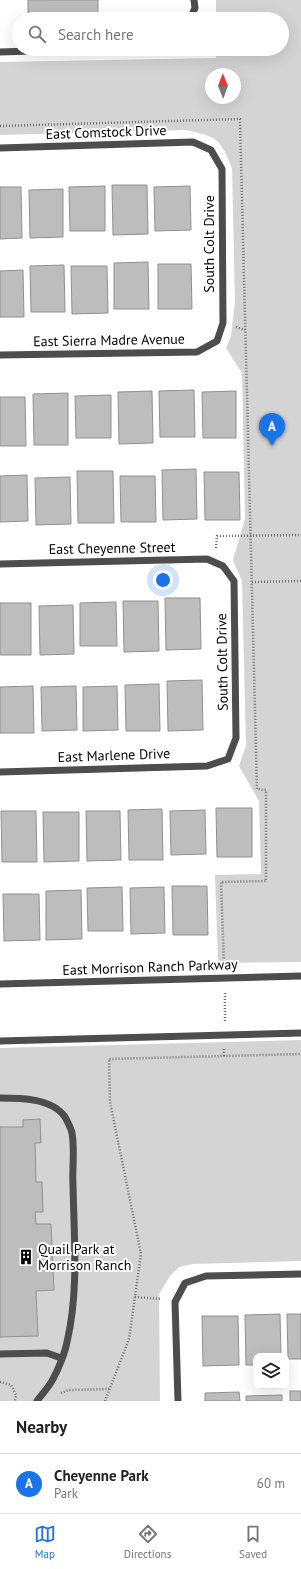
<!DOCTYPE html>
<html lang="en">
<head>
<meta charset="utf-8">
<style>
  body { margin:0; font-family:"PT Sans",sans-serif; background:#f6f6f6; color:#222 }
  .controls { position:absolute; right:12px; bottom:12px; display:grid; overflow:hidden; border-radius:8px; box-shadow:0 4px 16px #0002 }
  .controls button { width:36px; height:36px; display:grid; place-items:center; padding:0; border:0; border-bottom:1px solid #e0e0e0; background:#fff; color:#222; font:20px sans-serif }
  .compass { position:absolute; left:205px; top:68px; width:36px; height:36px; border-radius:50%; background:#fff; box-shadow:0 4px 16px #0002; rotate:359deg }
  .you { position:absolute; left:163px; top:580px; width:14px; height:14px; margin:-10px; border:3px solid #fff; border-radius:50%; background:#1a73e8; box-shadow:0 0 0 6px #1a73e833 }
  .badge { display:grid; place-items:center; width:26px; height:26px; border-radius:50%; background:#1a73e8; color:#fff; font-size:13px; font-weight:700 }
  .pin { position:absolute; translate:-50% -33px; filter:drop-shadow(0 1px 2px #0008) }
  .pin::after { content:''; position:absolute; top:21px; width:14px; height:12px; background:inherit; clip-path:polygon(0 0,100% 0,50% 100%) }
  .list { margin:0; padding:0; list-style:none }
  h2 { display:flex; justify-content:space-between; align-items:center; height:52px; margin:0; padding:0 16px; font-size:17px }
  h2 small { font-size:13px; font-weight:400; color:#767676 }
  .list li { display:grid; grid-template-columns:26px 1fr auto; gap:12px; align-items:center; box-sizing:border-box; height:60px; padding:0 16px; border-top:1px solid #e0e0e0 }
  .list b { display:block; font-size:15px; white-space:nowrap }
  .list p { margin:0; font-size:13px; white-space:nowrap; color:#767676 }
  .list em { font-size:13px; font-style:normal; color:#767676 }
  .icon { flex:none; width:22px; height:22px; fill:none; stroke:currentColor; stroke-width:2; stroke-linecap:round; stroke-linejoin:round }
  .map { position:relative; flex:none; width:301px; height:1401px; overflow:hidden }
  .search { position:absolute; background:#fff; box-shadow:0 4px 16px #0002; left:12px; right:12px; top:12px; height:44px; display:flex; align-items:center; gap:10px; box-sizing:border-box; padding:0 14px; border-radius:22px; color:#767676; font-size:15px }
  .sheet { height:112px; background:#fff }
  nav { display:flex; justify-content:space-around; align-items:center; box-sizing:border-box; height:56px; border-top:1px solid #e0e0e0; background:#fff; font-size:11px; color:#767676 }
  nav a { display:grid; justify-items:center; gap:2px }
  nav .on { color:#1a73e8 }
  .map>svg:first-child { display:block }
  .green { fill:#d4d4d4; fill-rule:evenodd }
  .building { fill:#bdbdbd; stroke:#919191 }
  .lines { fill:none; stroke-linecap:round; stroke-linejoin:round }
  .path { stroke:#6f6f6f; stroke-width:2.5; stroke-dasharray:1 2; stroke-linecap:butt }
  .minor { stroke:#4d4d4d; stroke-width:7 }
  .labels { text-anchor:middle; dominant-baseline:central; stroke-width:4; stroke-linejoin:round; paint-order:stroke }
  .street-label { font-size:14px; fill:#000; stroke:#fff }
  .poi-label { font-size:14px; fill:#000; stroke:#fff; text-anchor:start }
</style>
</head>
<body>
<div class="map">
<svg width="301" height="1401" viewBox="0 0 301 1401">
  <rect width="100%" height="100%" fill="#fff"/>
  <g class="green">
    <path d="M216 0H301V962L218 963 215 875 261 874 259 801 239 766 246 746 242 581 233 560 245 519 242 373 226 348 231 336 235 302 232 168C220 138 216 136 185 130L0 135V62L216 58V49H282V19H216ZM211 74H235V98H211Z"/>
    <path d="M301 1040V1261L193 1264 179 1267 170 1276 159 1294 160 1401H0V1048Z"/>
  </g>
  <g class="building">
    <rect x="28" y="0" width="70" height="19"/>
    <path d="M112 185H147L148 234 113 235Z"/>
    <path d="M105 186V231H70L69 187Z"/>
    <path d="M190 186 191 230 155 231 154 187Z"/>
    <path d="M0 187H21L22 238 0 239Z"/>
    <path d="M63 189V237L30 238 29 190Z"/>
    <path d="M148 262 149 309H114V263Z"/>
    <path d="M158 264H191L192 309H158Z"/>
    <path d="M64 265 65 312H31L30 266Z"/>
    <path d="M71 266H107L108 313 72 314Z"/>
    <path d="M23 270 24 317H0V271Z"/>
    <path d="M194 390 195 437H160L159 391Z"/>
    <path d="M152 391 153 443 119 444 118 392Z"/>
    <path d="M236 391V438H203L202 392Z"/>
    <path d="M68 393V445H34L33 394Z"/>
    <path d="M111 395V438H76L75 396Z"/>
    <path d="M0 397H25L26 446H0Z"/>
    <path d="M196 469 197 519 163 520 162 470Z"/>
    <path d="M77 471H113L114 523H78Z"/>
    <path d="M204 472H239L240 520H205Z"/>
    <path d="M27 475 28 521 0 522V476Z"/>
    <path d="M120 476H155L156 522H121Z"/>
    <path d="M70 477 71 524 36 525 35 478Z"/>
    <path d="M165 598H200L201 649 166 650Z"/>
    <path d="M123 601H158L159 651 124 652Z"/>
    <path d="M116 602 117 646H80V603Z"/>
    <rect x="0" y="603" width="31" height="52"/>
    <path d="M73 605 74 654 40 655 39 606Z"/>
    <path d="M202 680 203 730 168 731 167 681Z"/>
    <path d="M159 684 160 731H126L125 685Z"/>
    <path d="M33 686 34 733H0V687Z"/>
    <path d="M76 686 77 730 42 731 41 687Z"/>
    <path d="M117 686 118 730 83 731V687Z"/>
    <path d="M216 808H252V857H217Z"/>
    <path d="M162 809 163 860H129L128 810Z"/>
    <path d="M205 810 206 854 171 855 170 811Z"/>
    <path d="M1 811H36L37 862H2Z"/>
    <path d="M86 811H120L121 860 87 861Z"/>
    <path d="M43 812H79V861L44 862Z"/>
    <path d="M172 886H207L208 935H173Z"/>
    <path d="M122 887 123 931H88L87 888Z"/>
    <path d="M164 887 165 933 131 934 130 888Z"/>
    <path d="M81 890 82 939 46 940V891Z"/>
    <path d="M3 894H39L40 940 4 941Z"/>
    <path d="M40 1119 41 1143H35L36 1182H42L43 1212H35L36 1224H51L54 1290 36 1291 38 1336 0 1337V1127H23V1120Z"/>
    <path d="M280 1314 281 1356H256V1365H246L245 1315Z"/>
    <path d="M287 1314H301V1359H288Z"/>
    <path d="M202 1316H238L239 1365 203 1366Z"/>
    <rect x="290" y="1391" width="11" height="10"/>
    <path d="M239 1392 240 1401H205V1393Z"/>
    <path d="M282 1395V1401H246V1396Z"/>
  </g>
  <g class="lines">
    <g class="path">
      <path d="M0 126 240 119 257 789 266 790V881L221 882 224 965"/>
      <path d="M236 327 245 330"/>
      <path d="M216 548 217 536 301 535"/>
      <path d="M252 582 301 581"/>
      <path d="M225 1021V992"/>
      <path d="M224 1056V1048"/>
      <path d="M135 1297 162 1299"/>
      <path d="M0 1382 11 1385 16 1395 15 1401"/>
      <path d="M61 1393 69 1390 110 1389"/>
      <path d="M105 1401 129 1339 141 1254 110 1102 109 1059 301 1054"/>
    </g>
    <g class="minor">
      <path d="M190 19 195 8 194 0"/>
      <path d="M0 52 96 49"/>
      <path d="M0 148 193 142 211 150 222 169 223 323 217 341 197 352 0 355"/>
      <path d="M0 564 207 559 223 566 234 581 236 738 228 759 207 766 0 772"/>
      <path d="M0 984 301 976"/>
      <path d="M0 1041 301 1033"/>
      <path d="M0 1098C20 1098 52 1098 65 1117 67 1121 71 1128 72 1133 75 1150 72 1168 73 1185 74 1237 79 1291 67 1342 65 1353 58 1370 53 1379 49 1387 42 1394 37 1401"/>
      <path d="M0 1354 47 1353 61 1358"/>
      <path d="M178 1401 175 1302 185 1283 206 1276 301 1274"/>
    </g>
  </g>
  <defs>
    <symbol id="building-bare" viewBox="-9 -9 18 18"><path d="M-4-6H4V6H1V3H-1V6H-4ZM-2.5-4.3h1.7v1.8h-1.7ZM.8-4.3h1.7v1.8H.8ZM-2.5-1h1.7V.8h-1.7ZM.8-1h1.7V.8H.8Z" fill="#000" stroke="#fff" stroke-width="2.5" paint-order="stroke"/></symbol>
  </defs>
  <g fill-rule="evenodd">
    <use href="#building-bare" x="15" y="1246" width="22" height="22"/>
  </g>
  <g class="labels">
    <g class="street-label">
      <text transform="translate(106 132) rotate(-2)">East Comstock Drive</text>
      <text transform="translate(209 244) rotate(-90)">South Colt Drive</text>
      <text transform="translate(109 340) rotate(-1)">East Sierra Madre Avenue</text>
      <text transform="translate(112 548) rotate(-1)">East Cheyenne Street</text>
      <text transform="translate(222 662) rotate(-91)">South Colt Drive</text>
      <text transform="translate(114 755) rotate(-2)">East Marlene Drive</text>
      <text transform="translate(150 967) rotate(-2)">East Morrison Ranch Parkway</text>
    </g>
    <g class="poi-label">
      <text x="38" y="1249">Quail Park at<tspan x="38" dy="16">Morrison Ranch</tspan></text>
    </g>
  </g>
</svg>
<div class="controls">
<button><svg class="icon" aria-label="layers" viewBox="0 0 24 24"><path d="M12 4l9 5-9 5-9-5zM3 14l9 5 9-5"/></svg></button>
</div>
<svg class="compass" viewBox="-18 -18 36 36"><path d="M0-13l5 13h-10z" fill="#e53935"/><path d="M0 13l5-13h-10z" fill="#767676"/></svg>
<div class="you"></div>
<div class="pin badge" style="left:272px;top:446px">A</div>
<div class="search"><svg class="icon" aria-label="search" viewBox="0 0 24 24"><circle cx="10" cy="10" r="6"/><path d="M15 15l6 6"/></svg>Search here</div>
</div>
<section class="sheet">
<h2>Nearby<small></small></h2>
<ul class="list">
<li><span class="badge">A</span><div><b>Cheyenne Park</b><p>Park</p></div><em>60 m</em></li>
</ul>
</section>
<nav>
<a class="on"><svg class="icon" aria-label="map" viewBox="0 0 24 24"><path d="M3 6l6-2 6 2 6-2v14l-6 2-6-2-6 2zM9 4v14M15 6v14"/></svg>Map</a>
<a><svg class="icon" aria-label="directions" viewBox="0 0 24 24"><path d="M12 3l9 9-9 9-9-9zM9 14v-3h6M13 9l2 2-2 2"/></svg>Directions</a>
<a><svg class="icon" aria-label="saved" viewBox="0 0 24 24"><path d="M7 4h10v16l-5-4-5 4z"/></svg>Saved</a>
</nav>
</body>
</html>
